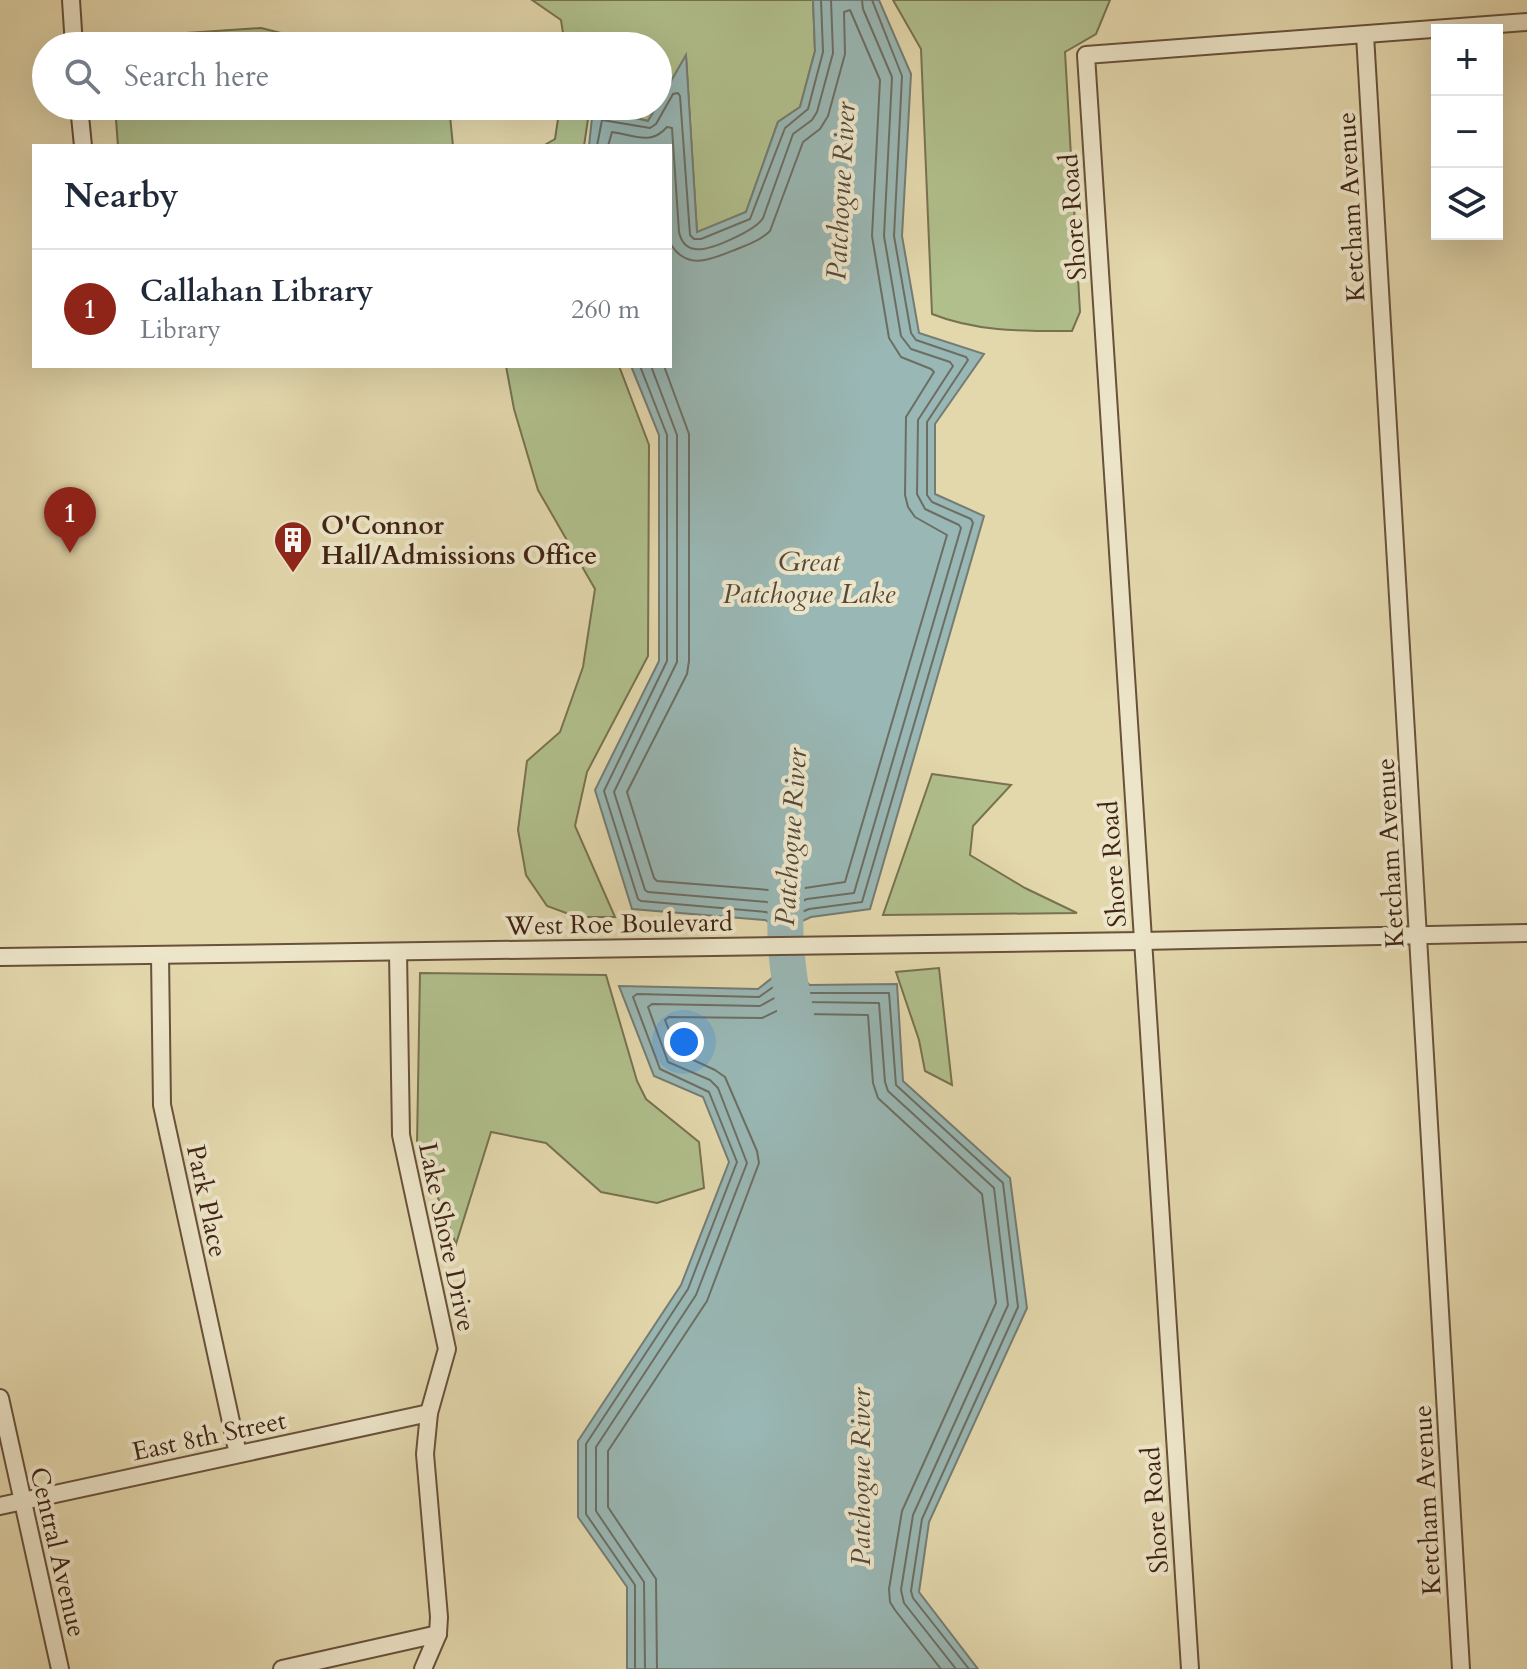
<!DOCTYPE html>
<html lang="en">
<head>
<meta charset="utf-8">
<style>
  body { margin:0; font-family:Cardo,serif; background:#f2f2f3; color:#1f2937 }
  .controls { position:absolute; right:24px; top:24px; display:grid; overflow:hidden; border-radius:0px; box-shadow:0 8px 32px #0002 }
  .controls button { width:72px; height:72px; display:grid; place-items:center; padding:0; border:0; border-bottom:2px solid #e0e1e3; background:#fff; color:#1f2937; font:40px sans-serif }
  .you { position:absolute; left:684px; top:1042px; width:28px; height:28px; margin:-20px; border:6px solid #fff; border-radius:50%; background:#1a73e8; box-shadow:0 0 0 12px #1a73e833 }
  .badge { display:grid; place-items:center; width:52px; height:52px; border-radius:50%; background:#8f2418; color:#fff; font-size:26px; font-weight:700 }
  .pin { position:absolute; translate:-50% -66px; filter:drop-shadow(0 2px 4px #0008) }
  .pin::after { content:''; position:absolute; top:42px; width:28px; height:24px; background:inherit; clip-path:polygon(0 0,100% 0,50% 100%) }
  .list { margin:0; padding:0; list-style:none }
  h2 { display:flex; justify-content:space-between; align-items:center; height:104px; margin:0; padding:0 32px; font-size:34px }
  h2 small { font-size:26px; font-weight:400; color:#747a83 }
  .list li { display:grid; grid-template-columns:52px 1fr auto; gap:24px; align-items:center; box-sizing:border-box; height:120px; padding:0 32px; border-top:2px solid #e0e1e3 }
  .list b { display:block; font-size:30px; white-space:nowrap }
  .list p { margin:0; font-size:26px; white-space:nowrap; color:#747a83 }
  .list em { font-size:26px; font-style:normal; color:#747a83 }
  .icon { flex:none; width:44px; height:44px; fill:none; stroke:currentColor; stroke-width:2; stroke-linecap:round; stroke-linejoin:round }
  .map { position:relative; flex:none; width:1527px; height:1669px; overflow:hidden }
  .search { position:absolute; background:#fff; box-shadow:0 8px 32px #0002; left:32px; top:32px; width:640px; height:88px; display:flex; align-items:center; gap:20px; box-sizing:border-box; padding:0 28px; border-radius:44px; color:#747a83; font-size:30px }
  .panel { position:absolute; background:#fff; box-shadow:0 8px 32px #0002; left:32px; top:144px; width:640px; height:224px; border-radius:0px }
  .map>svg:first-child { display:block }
  .green { fill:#b0bf8c; stroke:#787250; stroke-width:2 }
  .water { fill:#99b7b4; stroke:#757c74; stroke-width:2 }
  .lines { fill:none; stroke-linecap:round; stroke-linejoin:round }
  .shore { stroke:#6c6e64; stroke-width:2 }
  .river { stroke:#99b7b4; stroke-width:36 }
  .minor-casing { stroke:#69513a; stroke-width:20 }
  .minor { stroke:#ede5c9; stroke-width:16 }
  .labels { text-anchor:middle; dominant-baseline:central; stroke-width:8; stroke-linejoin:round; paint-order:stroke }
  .street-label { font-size:26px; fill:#402414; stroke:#ede5c9 }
  .poi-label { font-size:26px; font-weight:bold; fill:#402414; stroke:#ede5c9; text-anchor:start }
  .water-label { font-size:28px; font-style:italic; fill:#56493c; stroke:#ede5c9 }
</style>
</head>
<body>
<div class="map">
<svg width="1527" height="1669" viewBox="0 0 1527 1669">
  <rect width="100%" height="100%" fill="#e3d7ac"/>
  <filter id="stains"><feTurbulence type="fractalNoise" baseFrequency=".0025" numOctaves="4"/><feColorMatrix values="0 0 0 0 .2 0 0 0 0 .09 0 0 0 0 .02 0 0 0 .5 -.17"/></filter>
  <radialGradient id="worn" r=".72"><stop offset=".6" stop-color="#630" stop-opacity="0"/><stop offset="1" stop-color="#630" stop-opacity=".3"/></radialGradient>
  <g class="green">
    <path d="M532 0H813L815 51 800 107 778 122 746 212 697 233 686 57 658 104V46H565L561 20Z"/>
    <path d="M893 0H1110L1096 34 1065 52 1080 312 1072 331C1024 331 977 332 932 314L921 49Z"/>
    <path d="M261 28 325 44 442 41V46H130L142 36Z"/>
    <path d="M115 106H449L453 146H118Z"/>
    <path d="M560 106H590L584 146H543L555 139Z"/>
    <path d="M627 106H657L648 121 631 117Z"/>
    <path d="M506 366H619L649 445 648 656 587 772 575 826 615 917H577L547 906 526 875 518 830 527 761 560 732 583 667 595 589 538 490 514 409Z"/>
    <path d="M932 774 1011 785 973 826 970 855 1025 888 1077 913 883 915Z"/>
    <path d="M939 968 952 1085 925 1071 919 1040 896 972Z"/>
    <path d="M420 973 606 975 637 1081 646 1099 699 1142 704 1188 657 1203 601 1192 546 1143 491 1132 456 1244 417 1144Z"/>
  </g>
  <g class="water">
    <path d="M813 0H879L911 74 902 236 919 333 984 354 935 424V494L984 516 870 909 811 917 783 930 765 920 632 909 595 790 659 661V435L631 366H670V146H589L593 108 648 121 686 55 697 232 746 212 778 122 800 107 815 51Z"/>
    <path d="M786 967 810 985 897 984 903 1081 1010 1178 1027 1308 929 1522 919 1592 978 1669H627V1587L578 1517V1441L681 1285 729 1162 703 1097 654 1076 619 986 758 989Z"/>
  </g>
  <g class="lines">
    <g class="shore">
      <path d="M597 146 602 120 650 128 656 124 673 94 678 93 680 96 690 235 694 239H701L750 219 785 128 808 109 823 52 821 0"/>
      <path d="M608 146 612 132C633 135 651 146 667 127L672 128 679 232C681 241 686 248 695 249 709 252 756 230 763 218L793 134 812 120 817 112 833 53 831 0"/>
      <path d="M640 366 667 435V661L604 791 638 899 641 901 766 912 783 920 809 909 862 902 973 523 971 519 932 502 927 495V422L968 360 966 357 916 340 911 333 894 236 902 76 872 0"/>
      <path d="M651 366 677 435V662L614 792 645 890 648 892 767 902 784 909 807 899 854 893 961 528 959 525 925 509 917 494 918 420 953 366 950 362 911 349 901 336 884 236 892 77 863 9 862 0"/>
      <path d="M664 366 689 434V661L687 674 627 792 654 878 657 881 769 890 784 896 805 888 845 882 947 535 915 517 908 507 905 495 906 417 934 372 931 369 901 357 889 338 872 236 880 80 850 10 844 12 845 54 828 116 820 129 803 142 770 231C761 240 749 244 737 249 712 259 687 272 670 243"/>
      <path d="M635 1669V1585L586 1514V1444L688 1289 737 1162 709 1092 660 1069 633 997 637 994 759 997 786 978 809 993H889L896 1085 1003 1183 1018 1307 922 1519 911 1591 913 1598 969 1669"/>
      <path d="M645 1669 644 1582 596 1511V1447L696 1295 747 1163 718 1088 710 1080 668 1062 648 1007 652 1004 760 1006 787 991 808 1002 879 1003 885 1082 888 1091 994 1188 1008 1305 913 1515 901 1590 904 1603 956 1669"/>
      <path d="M657 1669 656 1579 608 1507V1451L707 1301 759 1163 757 1151 725 1077 715 1070 678 1053 665 1020 669 1017 762 1018 787 1006 806 1014 868 1015 873 1083 878 1098 982 1194 996 1303 902 1511 889 1589 890 1602 895 1610 941 1669"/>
    </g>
    <path class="river" d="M787 883C783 933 786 966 796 1015"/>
    <defs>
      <g id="minor">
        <path d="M71 0 74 46"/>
        <path d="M1365 35 1461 1669"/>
        <path d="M79 106 83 146"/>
        <path d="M398 952 401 1135 447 1349 429 1413 425 1454 439 1617 438 1634 423 1669"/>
        <path d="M160 955 162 1105 238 1454"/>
        <path d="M0 957 1142 941 1527 933"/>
        <path d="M0 1398 60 1669"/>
        <path d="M0 1506 429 1413"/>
        <path d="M282 1669 438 1634"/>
        <path d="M1190 1669 1086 55 1527 22"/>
      </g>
    </defs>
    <use href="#minor" class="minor-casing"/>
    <use href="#minor" class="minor"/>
  </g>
  <defs>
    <symbol id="building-pin" viewBox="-11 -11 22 30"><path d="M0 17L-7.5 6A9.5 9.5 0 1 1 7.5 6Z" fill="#8f2418" stroke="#ede5c9"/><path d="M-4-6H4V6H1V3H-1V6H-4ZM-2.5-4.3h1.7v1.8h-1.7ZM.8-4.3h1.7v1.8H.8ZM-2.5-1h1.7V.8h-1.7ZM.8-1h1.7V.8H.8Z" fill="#fff"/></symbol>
  </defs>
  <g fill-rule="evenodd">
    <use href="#building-pin" x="271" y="518" width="44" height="60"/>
  </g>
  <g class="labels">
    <g class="street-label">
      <text transform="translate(1351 207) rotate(-93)">Ketcham Avenue</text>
      <text transform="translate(1073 217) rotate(-94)">Shore Road</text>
      <text transform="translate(1390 853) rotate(-93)">Ketcham Avenue</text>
      <text transform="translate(1113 864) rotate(-94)">Shore Road</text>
      <text transform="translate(619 924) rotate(-1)">West Roe Boulevard</text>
      <text transform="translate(207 1201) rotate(78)">Park Place</text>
      <text transform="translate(447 1237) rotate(78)">Lake Shore Drive</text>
      <text transform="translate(209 1436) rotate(-12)">East 8th Street</text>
      <text transform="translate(1427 1500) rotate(-93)">Ketcham Avenue</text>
      <text transform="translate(1155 1510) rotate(-94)">Shore Road</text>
      <text transform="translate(58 1552) rotate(77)">Central Avenue</text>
    </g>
    <g class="poi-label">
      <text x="321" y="525">O'Connor<tspan x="321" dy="30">Hall/Admissions Office</tspan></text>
    </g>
    <g class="water-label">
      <text transform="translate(841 191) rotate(-87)">Patchogue River</text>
      <text x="809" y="562">Great<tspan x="809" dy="32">Patchogue Lake</tspan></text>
      <text transform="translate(791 837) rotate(-86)">Patchogue River</text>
      <text transform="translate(861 1477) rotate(-90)">Patchogue River</text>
    </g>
  </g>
  <rect width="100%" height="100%" filter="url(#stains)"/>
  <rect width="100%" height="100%" fill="url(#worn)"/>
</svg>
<div class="controls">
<button>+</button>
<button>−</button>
<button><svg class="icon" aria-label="layers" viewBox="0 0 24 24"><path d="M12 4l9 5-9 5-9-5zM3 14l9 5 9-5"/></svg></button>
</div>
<div class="you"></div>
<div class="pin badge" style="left:70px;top:553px">1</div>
<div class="search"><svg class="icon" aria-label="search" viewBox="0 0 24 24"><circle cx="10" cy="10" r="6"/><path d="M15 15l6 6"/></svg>Search here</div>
<section class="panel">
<h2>Nearby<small></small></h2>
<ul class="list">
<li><span class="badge">1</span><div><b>Callahan Library</b><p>Library</p></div><em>260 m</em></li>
</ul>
</section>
</div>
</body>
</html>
